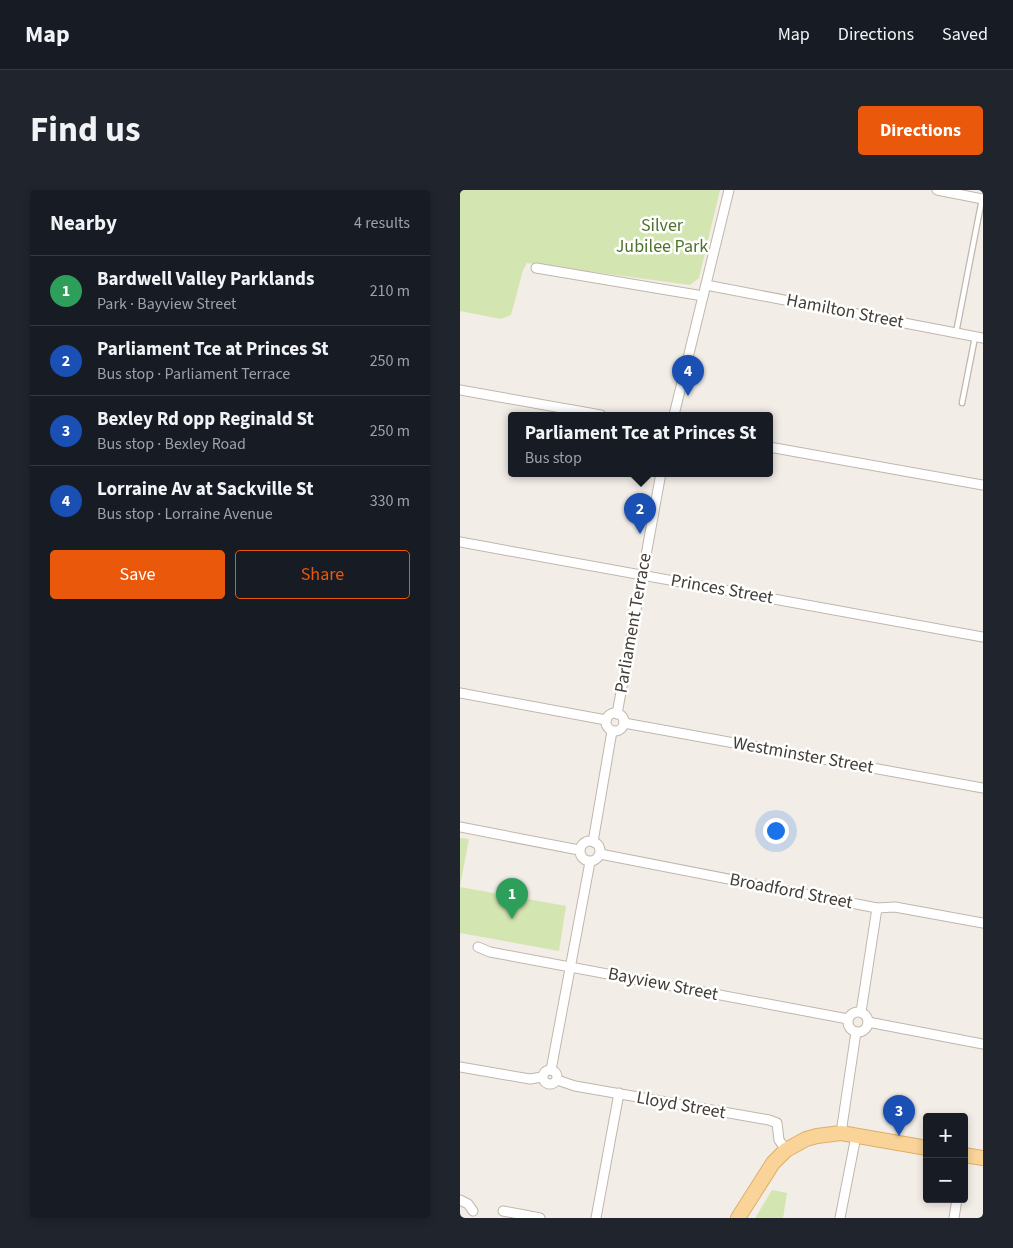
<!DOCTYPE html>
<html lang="en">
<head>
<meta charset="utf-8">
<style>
  body { margin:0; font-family:"Source Sans 3",sans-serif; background:#20242c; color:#f1f3f6 }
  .controls { position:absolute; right:15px; bottom:15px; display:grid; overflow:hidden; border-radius:5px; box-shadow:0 2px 8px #0003 }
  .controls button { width:45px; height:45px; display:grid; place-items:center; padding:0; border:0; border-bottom:1px solid #363941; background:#171b24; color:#f1f3f6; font:25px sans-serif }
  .you { position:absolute; left:315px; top:640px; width:18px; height:18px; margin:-12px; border:4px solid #fff; border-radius:50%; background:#1a73e8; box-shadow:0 0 0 8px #1a73e833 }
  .badge { display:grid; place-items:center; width:32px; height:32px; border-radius:50%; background:#ea580c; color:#fff; font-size:16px; font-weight:700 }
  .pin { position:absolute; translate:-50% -41px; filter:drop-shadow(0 1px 2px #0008) }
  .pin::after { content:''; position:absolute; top:26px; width:18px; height:15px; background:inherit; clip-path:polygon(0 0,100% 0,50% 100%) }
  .popup { position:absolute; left:48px; top:222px; width:265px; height:65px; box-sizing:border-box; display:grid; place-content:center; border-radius:5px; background:#171b24; filter:drop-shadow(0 1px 4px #0005); font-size:16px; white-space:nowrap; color:#9ea1a6 }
  .popup b { font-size:19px; color:#f1f3f6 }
  .popup::after { content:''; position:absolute; left:50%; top:100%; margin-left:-10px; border:10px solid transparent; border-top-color:#171b24 }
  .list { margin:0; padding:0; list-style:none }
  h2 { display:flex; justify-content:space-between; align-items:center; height:65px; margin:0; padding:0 20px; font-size:21px }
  h2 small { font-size:16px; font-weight:400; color:#9ea1a6 }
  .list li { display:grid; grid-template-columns:32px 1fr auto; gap:15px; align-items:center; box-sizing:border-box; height:70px; padding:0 20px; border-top:1px solid #363941 }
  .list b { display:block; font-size:19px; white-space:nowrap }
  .list p { margin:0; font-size:16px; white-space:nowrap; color:#9ea1a6 }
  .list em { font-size:16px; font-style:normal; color:#9ea1a6 }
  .actions { display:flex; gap:10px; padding:15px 20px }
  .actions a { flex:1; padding:11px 0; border:1px solid #ea580c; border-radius:5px; text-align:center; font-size:18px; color:#ea580c }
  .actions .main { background:#ea580c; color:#fff }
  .map { position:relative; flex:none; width:523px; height:1028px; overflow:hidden; border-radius:5px }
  header { display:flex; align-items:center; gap:30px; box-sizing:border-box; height:70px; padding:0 25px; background:#171b24; border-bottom:1px solid #363941 }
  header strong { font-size:24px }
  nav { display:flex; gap:28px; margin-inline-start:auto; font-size:18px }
  .intro { display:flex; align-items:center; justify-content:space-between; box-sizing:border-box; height:120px; padding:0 30px }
  h1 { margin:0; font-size:35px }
  .button { padding:12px 22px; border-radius:5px; background:#ea580c; color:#fff; font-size:18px; font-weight:700 }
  main { display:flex; gap:30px; padding:0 30px }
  aside { flex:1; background:#171b24; border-radius:5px; box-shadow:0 2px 8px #0003 }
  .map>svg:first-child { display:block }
  .green { fill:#d3e5b0 }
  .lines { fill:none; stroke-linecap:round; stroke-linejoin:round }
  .service-casing { stroke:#c0b7ac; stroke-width:7 }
  .minor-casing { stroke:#c0b7ac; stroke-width:11 }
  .primary-casing { stroke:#deae68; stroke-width:16 }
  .service { stroke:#fff; stroke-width:4.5 }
  .minor { stroke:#fff; stroke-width:9 }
  .primary { stroke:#f9d398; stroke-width:14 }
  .labels { text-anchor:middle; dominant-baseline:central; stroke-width:5; stroke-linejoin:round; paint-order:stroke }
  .park-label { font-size:18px; fill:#4e732c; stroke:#fff }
  .street-label { font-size:18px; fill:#443d36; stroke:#fff }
</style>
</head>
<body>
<header>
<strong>Map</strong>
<nav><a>Map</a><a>Directions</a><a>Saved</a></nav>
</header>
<div class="intro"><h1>Find us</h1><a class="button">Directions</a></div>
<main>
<aside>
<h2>Nearby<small>4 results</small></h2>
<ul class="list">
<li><span class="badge" style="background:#2e9e5b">1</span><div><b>Bardwell Valley Parklands</b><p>Park · Bayview Street</p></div><em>210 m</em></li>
<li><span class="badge" style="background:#1a4fb4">2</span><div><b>Parliament Tce at Princes St</b><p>Bus stop · Parliament Terrace</p></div><em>250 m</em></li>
<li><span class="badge" style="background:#1a4fb4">3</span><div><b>Bexley Rd opp Reginald St</b><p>Bus stop · Bexley Road</p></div><em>250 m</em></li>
<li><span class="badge" style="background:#1a4fb4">4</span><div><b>Lorraine Av at Sackville St</b><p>Bus stop · Lorraine Avenue</p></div><em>330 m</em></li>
</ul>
<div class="actions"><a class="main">Save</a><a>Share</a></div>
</aside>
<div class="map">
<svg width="523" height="1028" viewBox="0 0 523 1028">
  <rect width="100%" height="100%" fill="#f2ede6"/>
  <g class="green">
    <path d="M0 0H260L239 88 230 95 67 73 63 80 51 125 41 129 0 121Z"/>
    <path d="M0 648 9 649 0 696Z"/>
    <path d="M0 697 106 716 99 761 0 743Z"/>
    <path d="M312 1000 327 1003 323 1028H295Z"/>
  </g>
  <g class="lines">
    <defs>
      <g id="service">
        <path d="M496 143 522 9"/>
        <path d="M502 213 515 147"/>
      </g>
      <g id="minor">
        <path d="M477 0 523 9"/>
        <path d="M76 78 243 106"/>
        <path d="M246 95 523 148"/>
        <path d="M0 200 141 225"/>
        <path d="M214 225 269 0"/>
        <path d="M309 257 523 295"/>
        <path d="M0 352 523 447"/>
        <path d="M0 503 146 530"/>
        <circle cx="155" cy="532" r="9"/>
        <path d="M157 524 201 283"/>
        <path d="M164 533 523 598"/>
        <path d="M0 637 119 660"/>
        <circle cx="130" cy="661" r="10"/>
        <path d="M133 652 152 541"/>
        <path d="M140 664 417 718 435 717 523 733"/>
        <path d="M18 757 30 762 388 829"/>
        <circle cx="398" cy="832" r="10"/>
        <path d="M401 822 417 718"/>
        <path d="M408 832 523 854"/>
        <path d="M0 877 70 889 82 887"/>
        <circle cx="90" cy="887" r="7"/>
        <path d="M91 880 130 672"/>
        <path d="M97 890 115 896 309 930 317 933 319 950 326 960"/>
        <path d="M381 943 396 842"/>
        <path d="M0 1010 8 1014 13 1021"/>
        <path d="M43 1021 80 1028"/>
        <path d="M136 1028 159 903"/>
        <path d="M380 1028 396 946"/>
        <path d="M494 1028 497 1009"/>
      </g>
      <g id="primary">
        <path d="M504 965 523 968"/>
        <path d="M278 1028 313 973 326 960 346 949 357 946 381 943 467 958"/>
      </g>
    </defs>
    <use href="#service" class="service-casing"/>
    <use href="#minor" class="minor-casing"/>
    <use href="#primary" class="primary-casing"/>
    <use href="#service" class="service"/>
    <use href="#minor" class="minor"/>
    <use href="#primary" class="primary"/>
  </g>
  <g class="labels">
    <g class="park-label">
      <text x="202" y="35">Silver<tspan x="202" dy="21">Jubilee Park</tspan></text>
    </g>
    <g class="street-label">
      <text transform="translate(385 121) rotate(11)">Hamilton Street</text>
      <text transform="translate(262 399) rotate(10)">Princes Street</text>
      <text transform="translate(173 433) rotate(-80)">Parliament Terrace</text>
      <text transform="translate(343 565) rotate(10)">Westminster Street</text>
      <text transform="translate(331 701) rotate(11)">Broadford Street</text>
      <text transform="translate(203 794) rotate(11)">Bayview Street</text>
      <text transform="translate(221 915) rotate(10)">Lloyd Street</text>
    </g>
  </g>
</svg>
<div class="controls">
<button>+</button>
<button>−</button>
</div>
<div class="you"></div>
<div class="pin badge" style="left:52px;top:729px;background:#2e9e5b">1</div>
<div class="pin badge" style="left:180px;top:344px;background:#1a4fb4">2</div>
<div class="popup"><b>Parliament Tce at Princes St</b>Bus stop</div>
<div class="pin badge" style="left:439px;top:946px;background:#1a4fb4">3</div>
<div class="pin badge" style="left:228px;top:206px;background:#1a4fb4">4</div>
</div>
</main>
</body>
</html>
